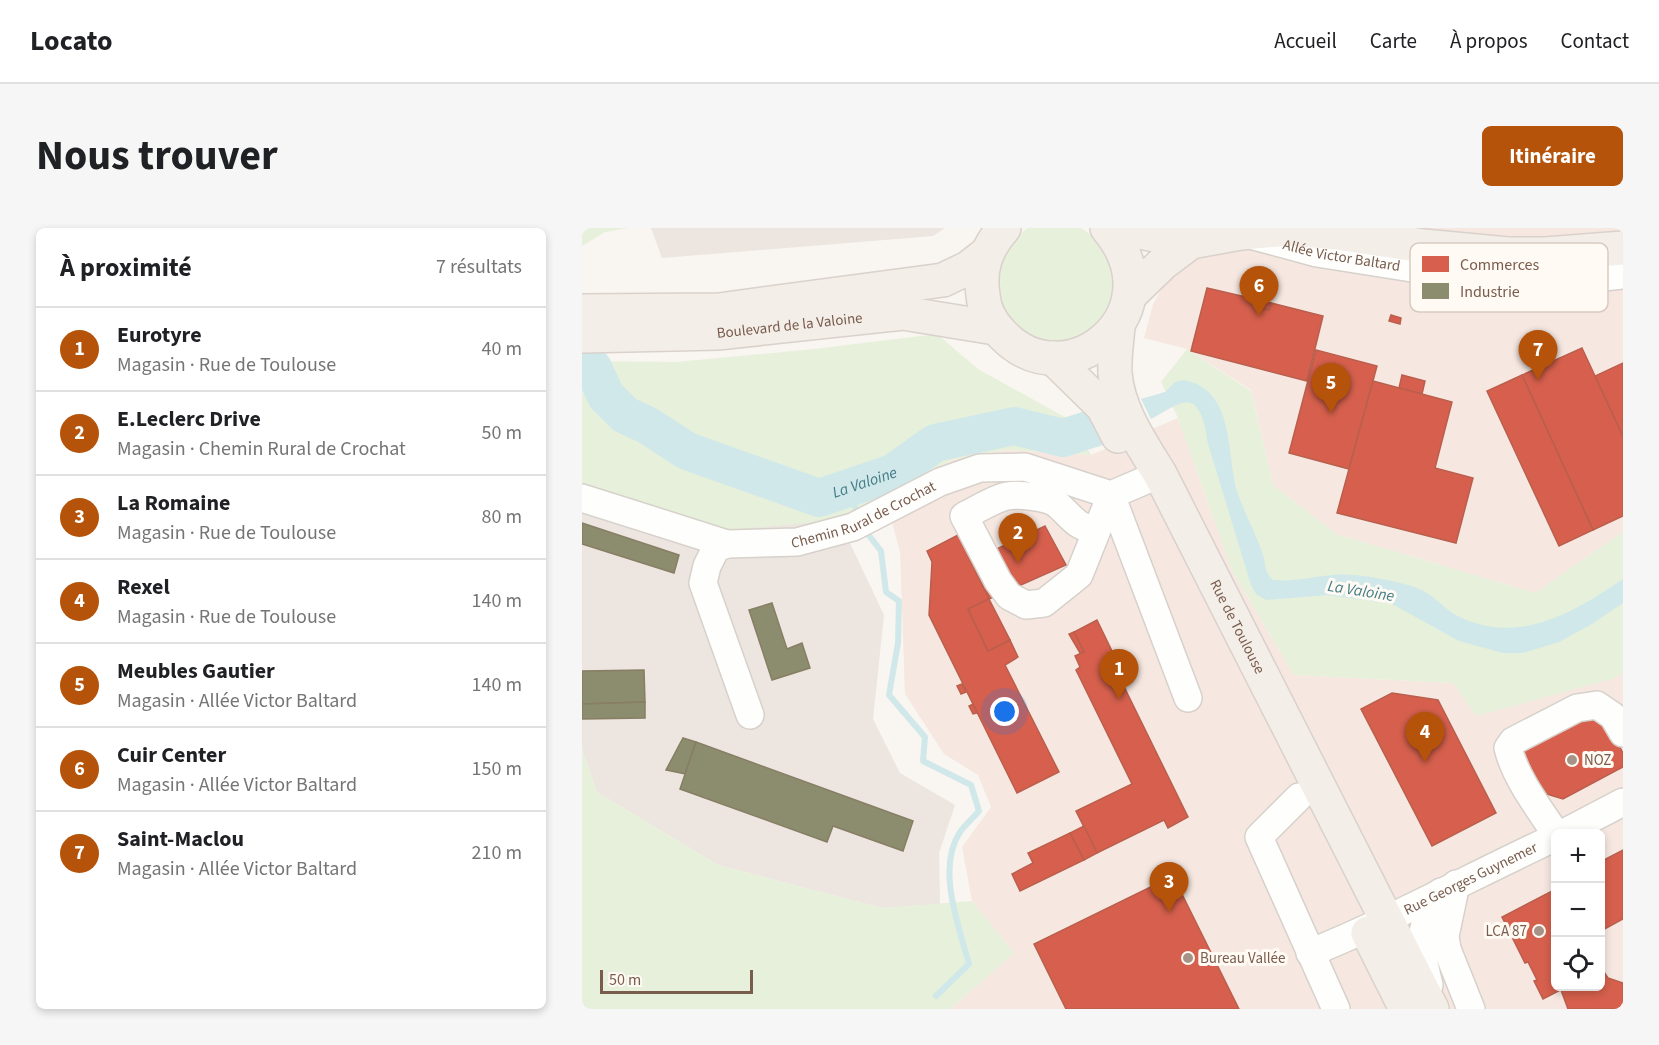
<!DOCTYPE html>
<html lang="fr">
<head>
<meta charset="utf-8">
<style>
  body { margin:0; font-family:"Source Sans 3",sans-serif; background:#f6f6f6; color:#202124 }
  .controls { position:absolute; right:18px; bottom:18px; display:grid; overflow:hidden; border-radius:9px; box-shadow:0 3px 9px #0003 }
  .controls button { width:54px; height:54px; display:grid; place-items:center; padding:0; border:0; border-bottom:2px solid #e0e0e0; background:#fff; color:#202124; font:30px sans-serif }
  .scale { position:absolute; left:18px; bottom:15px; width:153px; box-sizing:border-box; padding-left:6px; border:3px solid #7a5c4d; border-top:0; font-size:16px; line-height:21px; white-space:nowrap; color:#7a5c4d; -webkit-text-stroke:4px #fffaf3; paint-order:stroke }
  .you { position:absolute; left:423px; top:484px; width:21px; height:21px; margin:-15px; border:4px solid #fff; border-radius:50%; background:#1a73e8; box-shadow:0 0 0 9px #1a73e833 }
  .badge { display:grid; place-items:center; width:39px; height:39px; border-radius:50%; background:#b45309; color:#fff; font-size:20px; font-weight:700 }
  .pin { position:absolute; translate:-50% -50px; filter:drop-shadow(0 2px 3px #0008) }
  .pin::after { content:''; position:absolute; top:32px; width:21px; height:18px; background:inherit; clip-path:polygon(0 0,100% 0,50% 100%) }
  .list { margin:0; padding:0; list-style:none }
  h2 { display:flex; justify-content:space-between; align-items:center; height:78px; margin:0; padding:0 24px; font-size:26px }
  h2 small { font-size:20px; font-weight:400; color:#757577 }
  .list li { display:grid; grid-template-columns:39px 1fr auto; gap:18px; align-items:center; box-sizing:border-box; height:84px; padding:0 24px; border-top:2px solid #e0e0e0 }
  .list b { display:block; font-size:22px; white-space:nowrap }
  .list p { margin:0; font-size:20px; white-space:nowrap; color:#757577 }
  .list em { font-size:20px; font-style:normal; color:#757577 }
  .icon { flex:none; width:33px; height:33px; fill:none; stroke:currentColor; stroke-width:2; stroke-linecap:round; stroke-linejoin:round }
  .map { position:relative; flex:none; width:1041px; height:781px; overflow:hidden; border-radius:9px }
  header { display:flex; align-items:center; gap:36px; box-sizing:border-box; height:84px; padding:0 30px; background:#fff; border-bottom:2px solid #e0e0e0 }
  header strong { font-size:28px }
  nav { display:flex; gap:33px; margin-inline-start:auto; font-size:21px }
  .intro { display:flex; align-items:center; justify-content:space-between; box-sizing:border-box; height:144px; padding:0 36px }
  h1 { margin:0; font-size:42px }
  .button { padding:15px 27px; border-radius:9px; background:#b45309; color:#fff; font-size:21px; font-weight:700 }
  main { display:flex; gap:36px; padding:0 36px }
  aside { flex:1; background:#fff; border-radius:9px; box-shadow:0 3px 9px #0003 }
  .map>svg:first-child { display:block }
  .commercial { fill:#f6e8e1; fill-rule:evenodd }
  .industrial { fill:#ede5e0 }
  .green { fill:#e7f0db }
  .water { fill:#d0e8ea }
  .shops { fill:#d6604d; stroke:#ba5f4d; stroke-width:1.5 }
  .industry { fill:#8c8c6e; stroke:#877e64; stroke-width:1.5 }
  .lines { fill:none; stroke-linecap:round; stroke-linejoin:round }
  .stream { stroke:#d0e8ea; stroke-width:6 }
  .river { stroke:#d0e8ea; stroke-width:38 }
  .minor-casing { stroke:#d7d1cb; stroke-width:30 }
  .major-casing { stroke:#dad1cc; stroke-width:36 }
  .minor { stroke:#fefefd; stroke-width:27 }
  .major { stroke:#f3eee8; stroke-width:33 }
  .poi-dot { fill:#a69286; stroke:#fffaf3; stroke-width:2 }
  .labels { text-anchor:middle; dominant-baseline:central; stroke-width:6; stroke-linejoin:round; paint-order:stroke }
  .street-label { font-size:15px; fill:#7a5c4d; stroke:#fffaf3 }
  .poi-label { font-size:15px; fill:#7a5c4d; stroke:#fffaf3; text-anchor:start }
  .water-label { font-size:16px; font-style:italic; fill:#437c86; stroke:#fffaf3 }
  .key { fill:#fffaf3; stroke:#d7cbc1; stroke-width:1.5 }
  .key-label { font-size:16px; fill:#7a5c4d }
</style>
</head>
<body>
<header>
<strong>Locato</strong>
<nav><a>Accueil</a><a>Carte</a><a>À propos</a><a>Contact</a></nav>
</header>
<div class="intro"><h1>Nous trouver</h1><a class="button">Itinéraire</a></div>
<main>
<aside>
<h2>À proximité<small>7 résultats</small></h2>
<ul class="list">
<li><span class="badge">1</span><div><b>Eurotyre</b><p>Magasin · Rue de Toulouse</p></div><em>40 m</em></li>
<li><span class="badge">2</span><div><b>E.Leclerc Drive</b><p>Magasin · Chemin Rural de Crochat</p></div><em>50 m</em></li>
<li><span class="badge">3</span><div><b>La Romaine</b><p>Magasin · Rue de Toulouse</p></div><em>80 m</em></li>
<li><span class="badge">4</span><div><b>Rexel</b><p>Magasin · Rue de Toulouse</p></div><em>140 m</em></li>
<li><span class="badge">5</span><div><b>Meubles Gautier</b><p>Magasin · Allée Victor Baltard</p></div><em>140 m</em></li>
<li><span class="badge">6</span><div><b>Cuir Center</b><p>Magasin · Allée Victor Baltard</p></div><em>150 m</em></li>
<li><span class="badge">7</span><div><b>Saint-Maclou</b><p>Magasin · Allée Victor Baltard</p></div><em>210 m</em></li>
</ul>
</aside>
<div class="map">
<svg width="1041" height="781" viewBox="0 0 1041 781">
  <rect width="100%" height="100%" fill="#f9f5f0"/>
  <g class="commercial">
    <path d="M602 0H1041V304L953 365 754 306 691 257 669 162 605 121 562 110 571 76 590 43Z"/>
    <path d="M596 190 650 343 712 447 871 455 1030 451 1041 445V781H368L432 725 390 673 380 619 409 579 396 547 362 526 323 466 318 324 303 268 372 231 424 222 509 227ZM974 606H1018V758H974Z"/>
  </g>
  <g class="industrial">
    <path d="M69 0H363L351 8 80 30Z"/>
    <path d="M0 259 257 292 302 387 291 491 318 545 373 577 357 625 358 676 300 680 136 637 15 564 0 521Z"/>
  </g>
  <g class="green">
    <path d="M0 0H46L23 4 0 18Z"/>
    <path d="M446 0H499L521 15 532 33 533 73 510 106 471 117 434 103 413 68 418 28 430 12Z"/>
    <path d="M355 106 396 141 490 193 509 227 424 222 372 231 257 292 147 302 0 259V133L94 134 232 121Z"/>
    <path d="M605 121 669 163 691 257 754 306 953 365 1041 304V445L1030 451 894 488 871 455 712 447 650 343 596 190 579 154Z"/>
    <path d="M0 521 15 564 136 637 300 680 390 673 432 725 368 781H0Z"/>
  </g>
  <path class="water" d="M601 152C653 161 644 223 655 263 662 285 674 305 681 327 684 337 682 344 691 352 711 354 729 349 750 347 772 345 801 351 822 356 854 363 857 380 880 390 939 417 994 383 1041 351V375L1010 396 977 414 941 425H921L877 413 810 376 746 367 684 372 674 366 669 357 626 216C624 203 620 169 600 175 590 178 579 186 569 191L559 171 583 164 593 154Z"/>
  <g class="shops">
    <path d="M625 60 677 72 675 79 687 82 689 75 741 88 725 153 609 123Z"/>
    <path d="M677 72 689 75 687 82 675 79Z"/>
    <path d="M809 87 819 90 818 96 807 93Z"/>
    <path d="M1000 120 1041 208V288L1011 302 940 147Z"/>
    <path d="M734 122 795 138 767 241 707 225Z"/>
    <path d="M1041 135V208L1013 148Z"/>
    <path d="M820 147 843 153 840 166 817 160Z"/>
    <path d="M940 147 1011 302 977 318 905 163Z"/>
    <path d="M791 153 870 174 853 240 891 250 874 315 755 285Z"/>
    <path d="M463 298 484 337 407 371 389 333Z"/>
    <path d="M376 307 407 371 386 381 406 423 428 412 436 429 423 437 477 544 435 565 347 387 350 334 345 323Z"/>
    <path d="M407 371 428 412 406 423 386 381Z"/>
    <path d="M515 392 530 423 526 426 606 589 586 600 582 592 515 625 494 583 550 556 494 442 498 439 493 428 502 424 492 404Z"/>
    <path d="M492 404 502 424 498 425 487 406Z"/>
    <path d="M380 456 384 464 379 466 375 458Z"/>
    <path d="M810 465 856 472 914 585 850 618 779 481Z"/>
    <path d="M391 476 395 485 391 486 387 478Z"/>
    <path d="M1004 486 1023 491 1041 525V539L981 571 955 563 934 523Z"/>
    <path d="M502 598 515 625 502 632 488 605Z"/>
    <path d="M488 605 502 632 438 663 430 646 451 635 446 625Z"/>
    <path d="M1041 622V691L1019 703 1018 634Z"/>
    <path d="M591 648 657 781H484L452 716Z"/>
    <path d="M974 661V758H986L961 771 952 753 955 752 946 734 943 735 920 689Z"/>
    <path d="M1020 741 1026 750 1041 755V781H986L979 762 986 758H1018Z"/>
  </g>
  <g class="industry">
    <path d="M0 295 97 327 92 345 0 316Z"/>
    <path d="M190 375 205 421 220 415 228 440 190 452 167 382Z"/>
    <path d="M62 442 63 474 0 476V443Z"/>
    <path d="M63 474V490L0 491V476Z"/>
    <path d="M101 510 114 514 103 546 84 542Z"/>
    <path d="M114 514 331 593 321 623 251 598 245 614 98 561Z"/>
  </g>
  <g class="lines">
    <g class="stream">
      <path d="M266 260 277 289"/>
      <path d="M282 301 299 323 304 364 317 373 316 415 307 467 343 509 341 533 389 557 397 583C391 590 384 596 378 604 354 640 377 699 387 736L354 768"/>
    </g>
    <path class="river" id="s1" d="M11 140 24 168 43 187 65 197 105 223 237 270 311 245 353 215 432 198 481 210 512 200"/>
    <defs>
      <g id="minor">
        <path id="s2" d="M672 8 735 25 893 50 960 56 1041 47"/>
        <path d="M529 267 606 470"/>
        <path id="s3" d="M0 270 145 316 215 314 271 299 358 254 398 240 443 239 529 267 578 246"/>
        <path d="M514 301C495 301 489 288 476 277 467 269 437 266 425 268 411 271 395 282 382 288L416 353 427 368 444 377 462 375 497 347 529 267"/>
        <path d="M145 316 134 320 125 338 121 355 168 487"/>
        <path d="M717 569 677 609 754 781"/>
        <path d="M974 606C956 579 934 551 926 520L931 513 995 480 1015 477 1031 488 1041 505"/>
        <path d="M980 606 1041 574"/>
        <path d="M874 656 863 708 865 721 889 781"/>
        <path id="s4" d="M728 725C812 691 892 647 974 609"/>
        <path d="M847 757C836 712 836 704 859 664"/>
      </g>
      <g id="major">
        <path d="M422 0C404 20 397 41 401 67 402 82 410 96 421 107 486 174 596 83 525 0"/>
        <path d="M537 0 609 14 659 5 708 1 755 5 841 18 926 26H963L1041 20"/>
        <path d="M549 66 581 35 609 14"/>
        <path d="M0 83 137 82 361 52 386 40 404 26"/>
        <path id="s5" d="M536 98C535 113 532 130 533 145 536 182 559 215 578 246L850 781"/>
        <path id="s6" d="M0 108 136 105 321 85 413 100"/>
        <path d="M471 130 521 179 536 208"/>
        <path d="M786 705 824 781"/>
      </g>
    </defs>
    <use href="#minor" class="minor-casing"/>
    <use href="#major" class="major-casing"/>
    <use href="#minor" class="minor"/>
    <use href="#major" class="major"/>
  </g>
  <g class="poi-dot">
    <circle cx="990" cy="532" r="6"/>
    <circle cx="957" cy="703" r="6"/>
    <circle cx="606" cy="730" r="6"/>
  </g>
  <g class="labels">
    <g class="street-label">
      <text stroke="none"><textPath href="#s2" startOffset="90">Allée Victor Baltard</textPath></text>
      <text stroke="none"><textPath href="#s6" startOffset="208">Boulevard de la Valoine</textPath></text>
      <text stroke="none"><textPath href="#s3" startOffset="294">Chemin Rural de Crochat</textPath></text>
      <text stroke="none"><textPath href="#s5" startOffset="330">Rue de Toulouse</textPath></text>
      <text stroke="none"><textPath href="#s4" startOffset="177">Rue Georges Guynemer</textPath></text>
    </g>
    <g class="poi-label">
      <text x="1002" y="532">NOZ</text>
      <text x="945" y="703" text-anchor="end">LCA 87</text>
      <text x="618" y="730">Bureau Vallée</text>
    </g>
    <g class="water-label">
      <text stroke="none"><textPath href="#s1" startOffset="318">La Valoine</textPath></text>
      <text transform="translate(779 363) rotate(9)">La Valoine</text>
    </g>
  </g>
  <rect x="828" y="15" width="198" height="69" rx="9" class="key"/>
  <rect x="840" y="28" width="27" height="16" fill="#d6604d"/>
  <rect x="840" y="55" width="27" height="16" fill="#8c8c6e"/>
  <g class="key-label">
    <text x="878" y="42">Commerces</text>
    <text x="878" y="69">Industrie</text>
  </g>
</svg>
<div class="controls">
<button>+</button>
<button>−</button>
<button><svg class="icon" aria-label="locate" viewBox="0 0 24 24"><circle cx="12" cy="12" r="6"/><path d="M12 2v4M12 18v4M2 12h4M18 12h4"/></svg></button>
</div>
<div class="scale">50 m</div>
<div class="you"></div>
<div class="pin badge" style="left:537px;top:471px">1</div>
<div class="pin badge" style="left:436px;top:335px">2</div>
<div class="pin badge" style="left:587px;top:684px">3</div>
<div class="pin badge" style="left:843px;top:534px">4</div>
<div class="pin badge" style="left:749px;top:185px">5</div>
<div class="pin badge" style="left:677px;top:88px">6</div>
<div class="pin badge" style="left:956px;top:152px">7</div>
</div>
</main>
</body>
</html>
